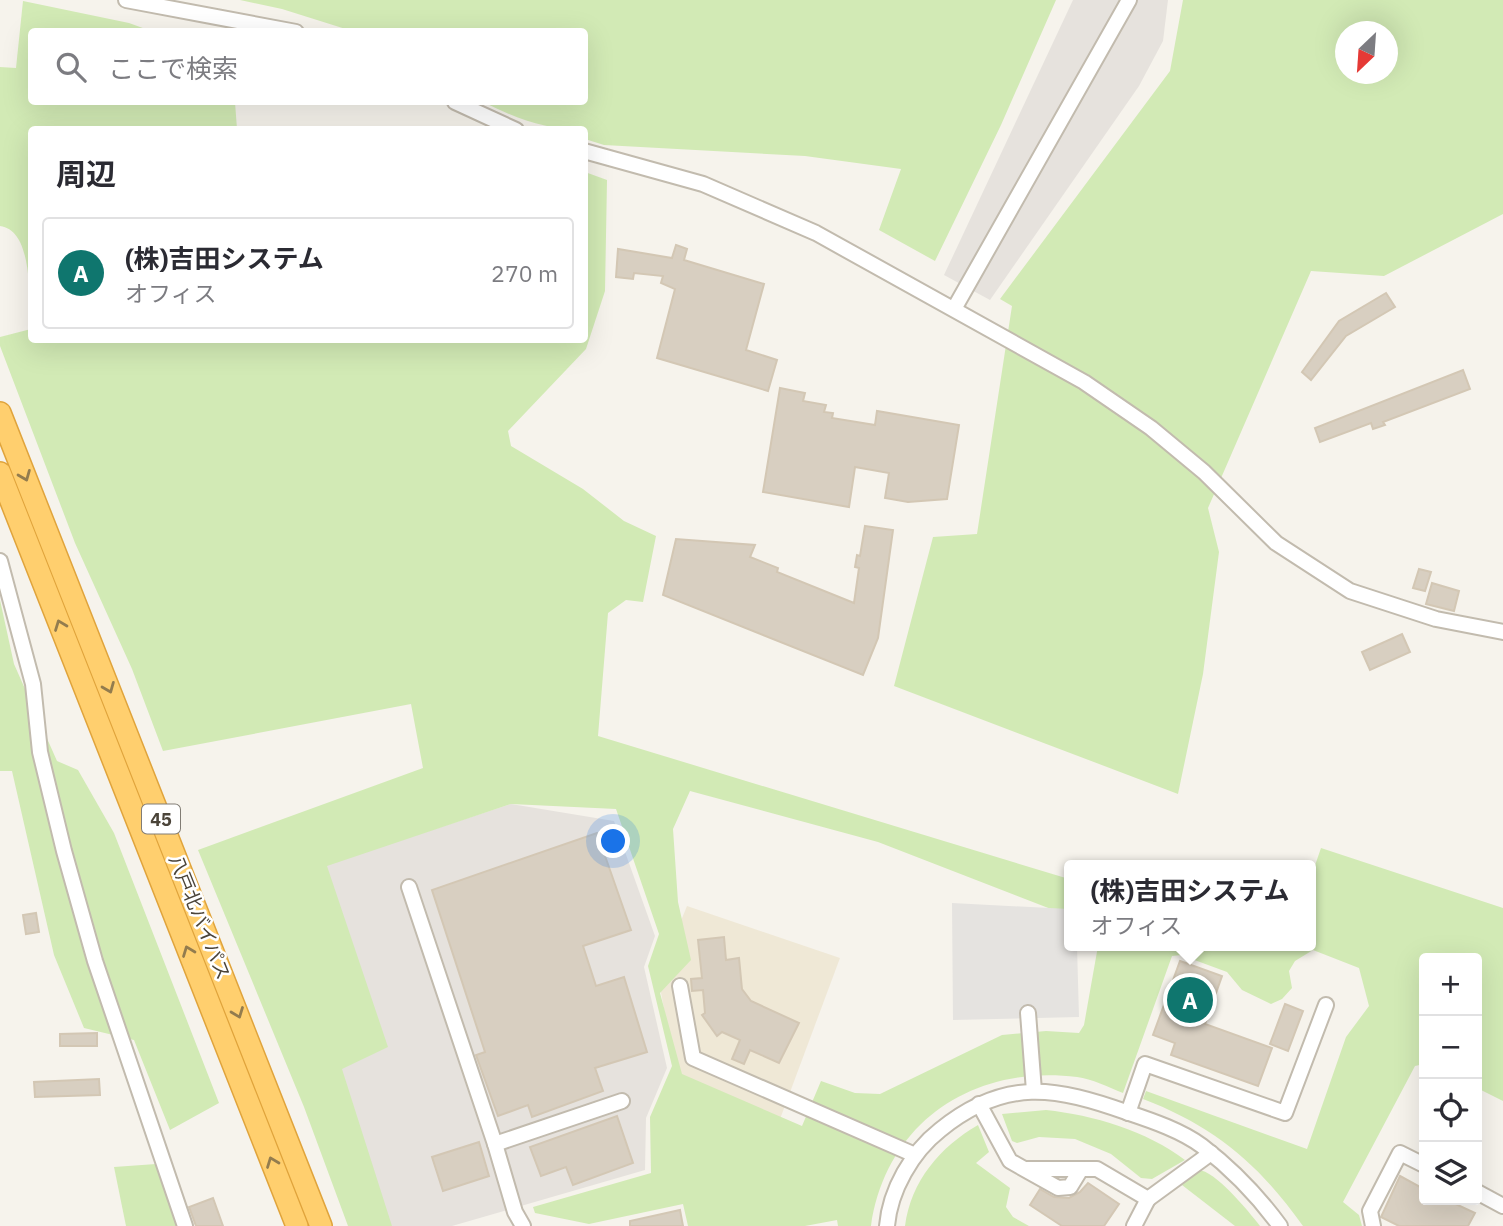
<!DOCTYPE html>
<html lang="ja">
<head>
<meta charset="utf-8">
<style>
  body { margin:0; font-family:"IBM Plex Sans","Noto Sans JP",sans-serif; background:#f7f7f7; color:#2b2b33 }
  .controls { position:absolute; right:21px; bottom:21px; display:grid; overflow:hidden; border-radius:7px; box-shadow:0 7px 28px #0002 }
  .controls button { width:63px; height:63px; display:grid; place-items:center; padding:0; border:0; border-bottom:2px solid #e1e1e2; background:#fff; color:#2b2b33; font:35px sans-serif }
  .compass { position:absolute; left:1335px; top:21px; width:63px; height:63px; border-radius:50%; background:#fff; box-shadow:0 7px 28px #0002; rotate:205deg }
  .you { position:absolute; left:614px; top:842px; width:24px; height:24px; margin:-18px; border:5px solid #fff; border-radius:50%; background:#1a73e8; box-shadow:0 0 0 10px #1a73e833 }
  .badge { display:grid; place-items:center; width:46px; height:46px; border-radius:50%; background:#0f766e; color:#fff; font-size:23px; font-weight:700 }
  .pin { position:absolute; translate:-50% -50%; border:4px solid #fff; box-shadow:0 2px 7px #0006 }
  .popup { position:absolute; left:1064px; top:860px; width:252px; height:91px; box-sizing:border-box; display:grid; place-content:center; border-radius:7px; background:#fff; filter:drop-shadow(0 2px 5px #0005); font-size:23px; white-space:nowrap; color:#7c7c81 }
  .popup b { font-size:26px; color:#2b2b33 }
  .popup::after { content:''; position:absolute; left:50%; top:100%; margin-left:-14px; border:14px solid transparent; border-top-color:#fff }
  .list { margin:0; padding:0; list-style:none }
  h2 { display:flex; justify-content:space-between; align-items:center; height:91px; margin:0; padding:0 28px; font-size:30px }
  h2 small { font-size:23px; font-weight:400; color:#7c7c81 }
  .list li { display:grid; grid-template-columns:46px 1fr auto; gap:21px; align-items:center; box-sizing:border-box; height:112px; margin:0 14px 14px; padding:0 14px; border:2px solid #e1e1e2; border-radius:7px }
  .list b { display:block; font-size:26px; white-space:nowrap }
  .list p { margin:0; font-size:23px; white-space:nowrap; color:#7c7c81 }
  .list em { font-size:23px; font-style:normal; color:#7c7c81 }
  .icon { flex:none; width:38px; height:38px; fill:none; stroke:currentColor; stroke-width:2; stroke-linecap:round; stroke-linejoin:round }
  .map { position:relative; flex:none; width:1503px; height:1226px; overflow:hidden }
  .search { position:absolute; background:#fff; box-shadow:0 7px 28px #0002; left:28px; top:28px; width:560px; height:77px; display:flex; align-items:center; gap:18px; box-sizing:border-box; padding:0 24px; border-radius:7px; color:#7c7c81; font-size:26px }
  .panel { position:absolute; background:#fff; box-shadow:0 7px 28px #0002; left:28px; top:126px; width:560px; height:217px; border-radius:7px }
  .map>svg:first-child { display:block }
  .industrial { fill:#e6e2dd }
  .education { fill:#efe8d6 }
  .green { fill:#d2eab5; fill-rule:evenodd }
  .parking { fill:#e5e3e0 }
  .building { fill:#d8cfc1; stroke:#d3c7b4; stroke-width:2 }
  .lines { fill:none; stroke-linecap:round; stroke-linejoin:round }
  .minor-casing { stroke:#c2bbae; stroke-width:18 }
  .highway-casing { stroke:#e0a43c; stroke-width:24 }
  .minor { stroke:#fff; stroke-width:14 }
  .highway { stroke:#ffcf6e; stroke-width:21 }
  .oneway { stroke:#937c4e }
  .labels { text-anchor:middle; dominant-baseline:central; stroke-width:5; stroke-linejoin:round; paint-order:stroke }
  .shield { fill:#fff; stroke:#817c74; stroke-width:2 }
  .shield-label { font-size:18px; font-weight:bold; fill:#4b4439 }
  .street-label { font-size:19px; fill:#4b4439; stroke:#fff }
</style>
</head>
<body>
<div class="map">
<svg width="1503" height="1226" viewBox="0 0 1503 1226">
  <rect width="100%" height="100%" fill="#f6f3ec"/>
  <g class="industrial">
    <path d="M1073 0H1168L1163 41 1139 86 990 300 944 275Z"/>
    <path d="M511 804 614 821 655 936 644 967 667 1068 646 1118 645 1170 452 1226H386L262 886Z"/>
  </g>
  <path class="education" d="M687 906 840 958 780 1119 677 1077 658 977Z"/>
  <g class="green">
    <path d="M240 0H1056L1001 125 935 261 879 230 901 169 805 156 604 145 585 139 584 130C547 130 517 119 483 102H584V32L352 31 282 9Z"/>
    <path d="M1183 0H1503V214L1384 276 1311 271 1208 508 1219 552 1203 674 1178 794 894 686 933 537 977 534 1012 306 1000 299 1170 71ZM1346 32H1388V74H1346Z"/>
    <path d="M23 1 129 23 151 31 32 32V102H235L237 129 32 130 31 306C28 283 30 230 0 226V67L16 68Z"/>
    <path d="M585 172 607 180 605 291 586 349 508 431 511 446 583 489 624 521 656 536 643 602 626 600 608 613 598 736 1069 879V916L878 842 690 791 673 829 678 902 691 960 660 993 682 1074 802 1126 821 1081 855 1093 880 1094 1002 1035 1046 1031 1079 1033 1084 1025 1098 946H1268L1283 951 1285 946H1311V877L1321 848 1503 908V1101L1477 1088V958H1424V1064L1415 1066 1343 1202 1359 1215 1362 1226H1303C1259 1164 1214 1126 1143 1099L1146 1091 1307 1149 1346 1037 1369 1006 1359 968 1313 950 1295 961 1289 971 1292 988 1282 999 1271 1004 1242 990 1227 972 1181 955 1172 956 1123 1093C1108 1087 1092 1079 1077 1077 975 1064 886 1121 871 1226H838L837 1220 805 1226H688L683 1204 589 1224 535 1213 533 1207 651 1173 650 1117 672 1066 648 966 659 934 616 809 511 804 327 866 388 1047 342 1069 392 1226H348L304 1107 198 850 423 768 411 704 163 751 132 669 75 543 0 346V337L31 329 32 340H584Z"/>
    <path d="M0 600 14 664 57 761 78 770 114 833 219 1103 170 1130 134 1040 84 1028 54 955 12 771H0Z"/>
    <path d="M1046 1110C1093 1115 1147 1131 1185 1160L1152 1179 1141 1178 1111 1154 1075 1139 1039 1137 1017 1143 1012 1141 1002 1114Z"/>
    <path d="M978 1125 989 1152 976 1163 1010 1188 1006 1207 1013 1217 1029 1226H905C911 1181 940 1147 978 1125Z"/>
    <path d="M156 1164 177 1226H126L114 1167Z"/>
    <path d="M1198 1170C1215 1170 1249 1212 1260 1226H1235L1182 1185Z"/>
  </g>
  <path class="parking" d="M952 903 1069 909V946H1077L1079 1017 953 1020Z"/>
  <g class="building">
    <path d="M676 245 687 249 684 260 764 284 746 350 777 360 768 391 657 358 675 289 661 283 663 276 634 273 633 279 616 277 618 249 672 258Z"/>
    <path d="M1386 293 1395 307 1346 336 1311 380 1302 372 1339 321Z"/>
    <path d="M1463 370 1470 389 1383 422 1385 425 1373 429 1371 423 1320 442 1315 428Z"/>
    <path d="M780 388 805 393 803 401 826 405 824 412 833 413 832 418 875 425 877 411 959 425 947 499 908 502 885 498 889 473 855 467 849 507 763 492Z"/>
    <path d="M865 526 893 530 878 638 863 675 663 595 676 539 755 545 750 557 778 568 777 572 854 603 859 568 855 567 857 555 860 556Z"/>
    <path d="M1419 569 1431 572 1425 591 1413 588Z"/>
    <path d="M1432 583 1459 591 1454 611 1426 604Z"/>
    <path d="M1402 634 1410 652 1370 670 1362 652Z"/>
    <path d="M597 833 631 930 583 946 596 986 624 977 647 1052 595 1068 603 1091 532 1117 528 1105 498 1116 476 1055 485 1052 432 890Z"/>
    <path d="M36 913 39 932 26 934 23 915Z"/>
    <path d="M724 937 726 960 739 958 742 989 751 1001 799 1023 779 1063 750 1050 744 1064 732 1059 740 1040 722 1032 717 1036 702 1015 705 1013 703 990 692 991 691 979 702 978 698 940Z"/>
    <path d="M1180 961 1222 976 1205 1024 1272 1048 1258 1086 1171 1055 1175 1043 1153 1035Z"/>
    <path d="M1285 1004 1303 1011 1288 1051 1270 1044Z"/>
    <path d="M97 1033V1046H60V1034Z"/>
    <path d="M99 1079 100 1095 35 1097 34 1082Z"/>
    <path d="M617 1116 633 1163 573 1185 566 1167 541 1176 530 1147Z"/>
    <path d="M479 1142 489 1176 443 1191 432 1157Z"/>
    <path d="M1400 1176 1424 1189V1200H1447L1475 1213 1468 1226H1399L1381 1217Z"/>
    <path d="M1088 1183 1119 1204 1104 1226H1062L1030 1205 1040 1189 1054 1197 1069 1198 1080 1192Z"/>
    <path d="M213 1198 223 1226H196L189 1207Z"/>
    <path d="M680 1210 683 1226H630V1221Z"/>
  </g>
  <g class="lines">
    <defs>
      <g id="minor">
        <path d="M126 0 296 32"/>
        <path d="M455 102 516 130"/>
        <path d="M584 151 703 184 816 233 1084 382 1151 428 1204 472 1276 543 1350 591 1436 619 1503 632"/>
        <path d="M954 309 1129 0"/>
        <path d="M0 561 33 684 40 752 64 851 95 961 185 1226"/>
        <path d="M409 887 495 1144 515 1212 523 1226"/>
        <path d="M680 986 693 1058 915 1155"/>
        <path d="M1028 1013 1034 1091"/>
        <path d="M979 1104 1010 1161 1058 1188 1070 1187 1081 1169H1097L1148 1199 1211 1153"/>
        <path d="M1128 1113 1145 1064 1285 1113 1326 1005"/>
        <path d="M495 1144 622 1101"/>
        <path d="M1027 1169H1081"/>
        <path d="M1477 1192 1503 1206"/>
        <path d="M887 1226C890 1190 912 1152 940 1130 1005 1077 1056 1087 1129 1113 1153 1121 1182 1131 1202 1146 1232 1169 1258 1196 1280 1226"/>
        <path d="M1134 1226 1148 1199"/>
        <path d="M1373 1226 1370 1211 1400 1153 1424 1165"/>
      </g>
      <g id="highway">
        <path d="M0 413 321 1226"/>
        <path d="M0 473 297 1226"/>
      </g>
    </defs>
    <use href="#minor" class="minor-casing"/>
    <use href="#highway" class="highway-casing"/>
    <use href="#minor" class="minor"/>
    <use href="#highway" class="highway"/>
  </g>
  <defs><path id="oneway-chevron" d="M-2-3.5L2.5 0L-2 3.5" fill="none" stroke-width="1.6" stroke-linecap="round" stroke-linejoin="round" transform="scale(1.75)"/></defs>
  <g class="oneway">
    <use href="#oneway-chevron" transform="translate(25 476) rotate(68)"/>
    <use href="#oneway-chevron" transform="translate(60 625) rotate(-111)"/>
    <use href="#oneway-chevron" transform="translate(109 688) rotate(68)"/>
    <use href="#oneway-chevron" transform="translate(188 951) rotate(-111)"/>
    <use href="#oneway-chevron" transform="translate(238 1013) rotate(69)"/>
    <use href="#oneway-chevron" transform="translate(272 1162) rotate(-111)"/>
  </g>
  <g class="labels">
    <rect class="shield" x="142" y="804.5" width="38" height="29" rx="5"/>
    <g class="shield-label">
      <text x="161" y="819">45</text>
    </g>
    <g class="street-label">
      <text transform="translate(200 917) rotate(68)">八戸北バイパス</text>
    </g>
  </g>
</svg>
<div class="controls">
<button>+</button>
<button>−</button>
<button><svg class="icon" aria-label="locate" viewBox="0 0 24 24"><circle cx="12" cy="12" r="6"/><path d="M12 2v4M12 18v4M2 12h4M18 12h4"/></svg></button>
<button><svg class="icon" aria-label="layers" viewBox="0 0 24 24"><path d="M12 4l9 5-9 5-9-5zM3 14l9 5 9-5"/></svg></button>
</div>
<svg class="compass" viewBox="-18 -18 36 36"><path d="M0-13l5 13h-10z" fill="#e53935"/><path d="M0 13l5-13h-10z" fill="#7c7c81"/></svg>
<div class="you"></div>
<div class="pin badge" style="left:1190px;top:1000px">A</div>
<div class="popup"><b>(株)吉田システム</b>オフィス</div>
<div class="search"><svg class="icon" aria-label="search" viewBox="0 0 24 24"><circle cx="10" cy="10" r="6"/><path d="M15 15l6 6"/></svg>ここで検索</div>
<section class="panel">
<h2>周辺<small></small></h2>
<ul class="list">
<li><span class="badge">A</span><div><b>(株)吉田システム</b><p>オフィス</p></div><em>270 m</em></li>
</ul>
</section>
</div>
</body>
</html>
